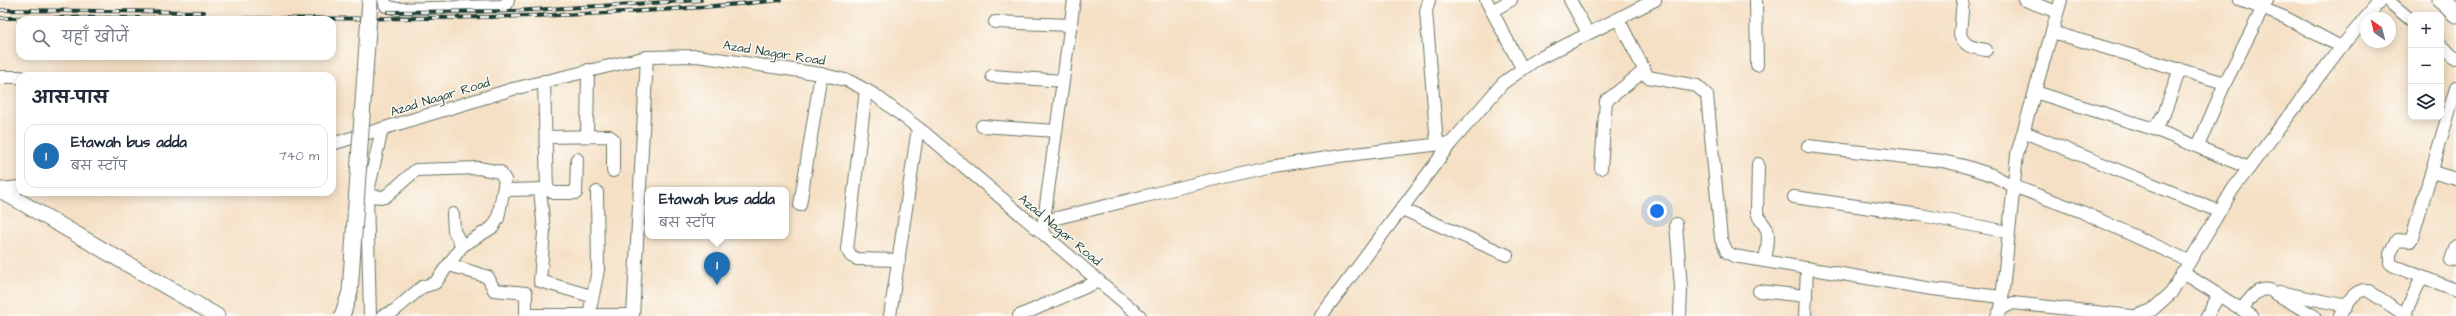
<!DOCTYPE html>
<html lang="hi">
<head>
<meta charset="utf-8">
<style>
  body { margin:0; font-family:"Architects Daughter","Playpen Sans Deva",sans-serif; background:#f2f2f3; color:#1f2937 }
  .controls { position:absolute; right:12px; top:12px; display:grid; overflow:hidden; border-radius:8px; box-shadow:0 2px 10px #0003 }
  .controls button { width:36px; height:36px; display:grid; place-items:center; padding:0; border:0; border-bottom:1px solid #e0e1e3; background:#fff; color:#1f2937; font:20px sans-serif }
  .compass { position:absolute; left:2360px; top:12px; width:36px; height:36px; border-radius:50%; background:#fff; box-shadow:0 2px 10px #0003; rotate:325deg }
  .you { position:absolute; left:1657px; top:211px; width:14px; height:14px; margin:-10px; border:3px solid #fff; border-radius:50%; background:#1a73e8; box-shadow:0 0 0 6px #1a73e833 }
  .badge { display:grid; place-items:center; width:26px; height:26px; border-radius:50%; background:#1f6fb2; color:#fff; font-size:13px; font-weight:700 }
  .pin { position:absolute; translate:-50% -33px; filter:drop-shadow(0 1px 2px #0008) }
  .pin::after { content:''; position:absolute; top:21px; width:14px; height:12px; background:inherit; clip-path:polygon(0 0,100% 0,50% 100%) }
  .popup { position:absolute; left:645px; top:187px; width:144px; height:52px; box-sizing:border-box; display:grid; place-content:center; border-radius:8px; background:#fff; filter:drop-shadow(0 1px 3px #0005); font-size:13px; white-space:nowrap; color:#747a83 }
  .popup b { font-size:15px; color:#1f2937 }
  .popup::after { content:''; position:absolute; left:50%; top:100%; margin-left:-8px; border:8px solid transparent; border-top-color:#fff }
  .list { margin:0; padding:0; list-style:none }
  h2 { display:flex; justify-content:space-between; align-items:center; height:52px; margin:0; padding:0 16px; font-size:17px }
  h2 small { font-size:13px; font-weight:400; color:#747a83 }
  .list li { display:grid; grid-template-columns:26px 1fr auto; gap:12px; align-items:center; box-sizing:border-box; height:64px; margin:0 8px 8px; padding:0 8px; border:1px solid #e0e1e3; border-radius:12px }
  .list b { display:block; font-size:15px; white-space:nowrap }
  .list p { margin:0; font-size:13px; white-space:nowrap; color:#747a83 }
  .list em { font-size:13px; font-style:normal; color:#747a83 }
  .icon { flex:none; width:22px; height:22px; fill:none; stroke:currentColor; stroke-width:2; stroke-linecap:round; stroke-linejoin:round }
  .map { position:relative; flex:none; width:2456px; height:316px; overflow:hidden }
  .search { position:absolute; background:#fff; box-shadow:0 2px 10px #0003; left:16px; top:16px; width:320px; height:44px; display:flex; align-items:center; gap:10px; box-sizing:border-box; padding:0 14px; border-radius:12px; color:#747a83; font-size:15px }
  .panel { position:absolute; background:#fff; box-shadow:0 2px 10px #0003; left:16px; top:72px; width:320px; height:124px; border-radius:12px }
  .map>svg:first-child { display:block }
  .lines { fill:none; stroke-linecap:round; stroke-linejoin:round }
  .minor-casing { stroke:#6a7667; stroke-width:14 }
  .major-casing { stroke:#6a7667; stroke-width:17 }
  .highway-casing { stroke:#6a7667; stroke-width:19 }
  .minor { stroke:#fff; stroke-width:12 }
  .major { stroke:#fff; stroke-width:15 }
  .highway { stroke:#fff; stroke-width:17 }
  .rail-casing { stroke:#1f3d34; stroke-width:4 }
  .rail { stroke:#fdfcf7; stroke-width:2.5; stroke-dasharray:8; stroke-linecap:butt }
  .major-bridge-casing { stroke:#6a7667; stroke-width:17; stroke-linecap:butt }
  .major-bridge { stroke:#fff; stroke-width:15 }
  .labels { text-anchor:middle; dominant-baseline:central; stroke-width:3; stroke-linejoin:round; paint-order:stroke }
  .street-label { font-size:13px; fill:#1f3d34; stroke:#fdfcf7 }
</style>
</head>
<body>
<div class="map">
<svg width="2456" height="316" viewBox="0 0 2456 316">
  <rect width="100%" height="100%" fill="#fdfcf7"/>
  <filter id="ink" filterUnits="userSpaceOnUse"><feTurbulence type="fractalNoise" baseFrequency=".025" numOctaves="2"/><feDisplacementMap in="SourceGraphic" scale="8" xChannelSelector="R" yChannelSelector="G"/><feConvolveMatrix kernelMatrix="1 2 1 2 8 2 1 2 1" color-interpolation-filters="sRGB"/></filter>
  <filter id="wash" filterUnits="userSpaceOnUse"><feTurbulence type="fractalNoise" baseFrequency=".012" numOctaves="4" result="noise"/><feDisplacementMap in="SourceGraphic" scale="16" xChannelSelector="R" yChannelSelector="G"/><feGaussianBlur stdDeviation="0.9" result="paint"/><feColorMatrix in="noise" values="0 0 0 0 0 0 0 0 0 0 0 0 0 0 0 0 0 1.4 0 .05"/><feComposite in="paint" operator="in"/></filter>
  <g filter="url(#wash)">
    <rect width="100%" height="100%" fill="#f5e0c5"/>
  </g>
  <g filter="url(#ink)">
    <g class="lines">
      <defs>
        <g id="minor">
          <path d="M384 0 386 6 397 9 501 6 507 4 508 0"/>
          <path d="M1429 0 1426 11 1437 144"/>
          <path d="M1486 0 1522 68"/>
          <path d="M1570 0 1588 33"/>
          <path d="M1756 0 1757 65"/>
          <path d="M1963 0 1960 34C1964 47 1974 48 1986 50"/>
          <path d="M2025 0 2057 12"/>
          <path d="M2240 0 2284 17 2341 47"/>
          <path d="M2387 0 2411 20"/>
          <path d="M1492 11 1511 0"/>
          <path d="M1618 19 1648 77 1697 86 1707 95 1721 239 1727 252 1734 256 1932 289 2002 297"/>
          <path d="M995 22 1071 25"/>
          <path d="M2052 32 2225 83"/>
          <path d="M2441 45 2456 58"/>
          <path d="M992 76 1063 81"/>
          <path d="M0 77H20"/>
          <path d="M544 81 547 189"/>
          <path d="M2456 88 2412 238 2410 241 2397 240 2390 254V263L2394 266 2456 290"/>
          <path d="M866 90 847 249 851 256 857 259 899 260"/>
          <path d="M2035 92 2154 129 2249 168"/>
          <path d="M982 126 1056 131"/>
          <path d="M2154 129 2164 114 2180 69"/>
          <path d="M2024 132 2218 211"/>
          <path d="M587 136 588 70"/>
          <path d="M546 137 609 136 613 139V171"/>
          <path d="M332 144 513 89 647 57 697 56 821 74 849 81 875 95 926 134 1140 316"/>
          <path d="M1808 146 1942 161 1964 166 1992 175 2013 186 2080 211 2189 261"/>
          <path d="M2198 146 2225 83 2267 0"/>
          <path d="M1758 164 1757 211C1758 220 1764 222 1767 230 1770 239 1766 252 1765 261"/>
          <path d="M1601 168 1606 101 1644 71"/>
          <path d="M2432 172 2456 179"/>
          <path d="M0 189 20 187"/>
          <path d="M540 189 544 232 540 281 591 296"/>
          <path d="M367 196 385 197 416 170 479 168 500 172 505 180 503 192"/>
          <path d="M1794 197 1920 215 2008 232"/>
          <path d="M800 205 821 74"/>
          <path d="M1402 209 1507 255"/>
          <path d="M453 214 454 231 462 246"/>
          <path d="M1044 221C1118 204 1191 183 1265 168 1327 156 1389 150 1451 143"/>
          <path d="M1676 224 1681 288 1680 316"/>
          <path d="M1043 227 1074 0"/>
          <path d="M2451 260 2456 246"/>
          <path d="M450 265 488 277 494 290 526 293V315H633"/>
          <path d="M2182 272 2252 316"/>
          <path d="M1759 291 1806 296"/>
          <path d="M2279 292 2347 306"/>
          <path d="M2001 309 2017 154 2061 0"/>
          <path d="M2242 309C2250 299 2256 287 2270 290L2314 316"/>
          <path d="M589 315 598 270 597 192"/>
          <path d="M2404 315 2422 277"/>
          <path d="M370 316 367 196 382 129"/>
          <path d="M382 316 394 311 422 287 435 283 462 246 493 227 498 218 503 192 508 190 547 189 554 193H576L577 159"/>
          <path d="M633 316 647 57"/>
          <path d="M890 316 918 128"/>
          <path d="M1019 316 1099 281"/>
          <path d="M1321 316 1451 143 1503 83 1534 61 1655 0"/>
          <path d="M1805 316 1807 268"/>
          <path d="M1997 316 2001 309 2013 303 2132 316"/>
          <path d="M2136 316 2152 310 2171 293 2233 189 2341 47 2381 0"/>
          <path d="M2207 316 2219 295"/>
          <path d="M2340 316C2346 306 2353 289 2367 290L2407 316"/>
        </g>
        <path id="major" d="M0 190 217 316"/>
        <path id="highway" d="M2441 0 2456 14"/>
      </defs>
      <use href="#minor" class="minor-casing"/>
      <use href="#major" class="major-casing"/>
      <use href="#highway" class="highway-casing"/>
      <use href="#minor" class="minor"/>
      <use href="#major" class="major"/>
      <use href="#highway" class="highway"/>
      <defs>
        <g id="rail">
          <path d="M0 10 204 12"/>
          <path d="M388 12 514 11 701 0"/>
          <path d="M0 18C260 16 521 27 780 0"/>
        </g>
      </defs>
      <use href="#rail" class="rail-casing"/>
      <use href="#rail" class="rail"/>
      <defs>
        <path id="major-bridge" d="M342 316 350 292 370 0"/>
      </defs>
      <use href="#major-bridge" class="major-bridge-casing"/>
      <use href="#major-bridge" class="major-bridge"/>
    </g>
  </g>
  <g class="labels">
    <g class="street-label">
      <text transform="translate(774 53) rotate(9)">Azad Nagar Road</text>
      <text transform="translate(440 97) rotate(-17)">Azad Nagar Road</text>
      <text transform="translate(1060 230) rotate(40)">Azad Nagar Road</text>
    </g>
  </g>
</svg>
<div class="controls">
<button>+</button>
<button>−</button>
<button><svg class="icon" aria-label="layers" viewBox="0 0 24 24"><path d="M12 4l9 5-9 5-9-5zM3 14l9 5 9-5"/></svg></button>
</div>
<svg class="compass" viewBox="-18 -18 36 36"><path d="M0-13l5 13h-10z" fill="#e53935"/><path d="M0 13l5-13h-10z" fill="#747a83"/></svg>
<div class="you"></div>
<div class="pin badge" style="left:717px;top:285px">1</div>
<div class="popup"><b>Etawah bus adda</b>बस स्टॉप</div>
<div class="search"><svg class="icon" aria-label="search" viewBox="0 0 24 24"><circle cx="10" cy="10" r="6"/><path d="M15 15l6 6"/></svg>यहाँ खोजें</div>
<section class="panel">
<h2>आस-पास<small></small></h2>
<ul class="list">
<li><span class="badge">1</span><div><b>Etawah bus adda</b><p>बस स्टॉप</p></div><em>740 m</em></li>
</ul>
</section>
</div>
</body>
</html>
